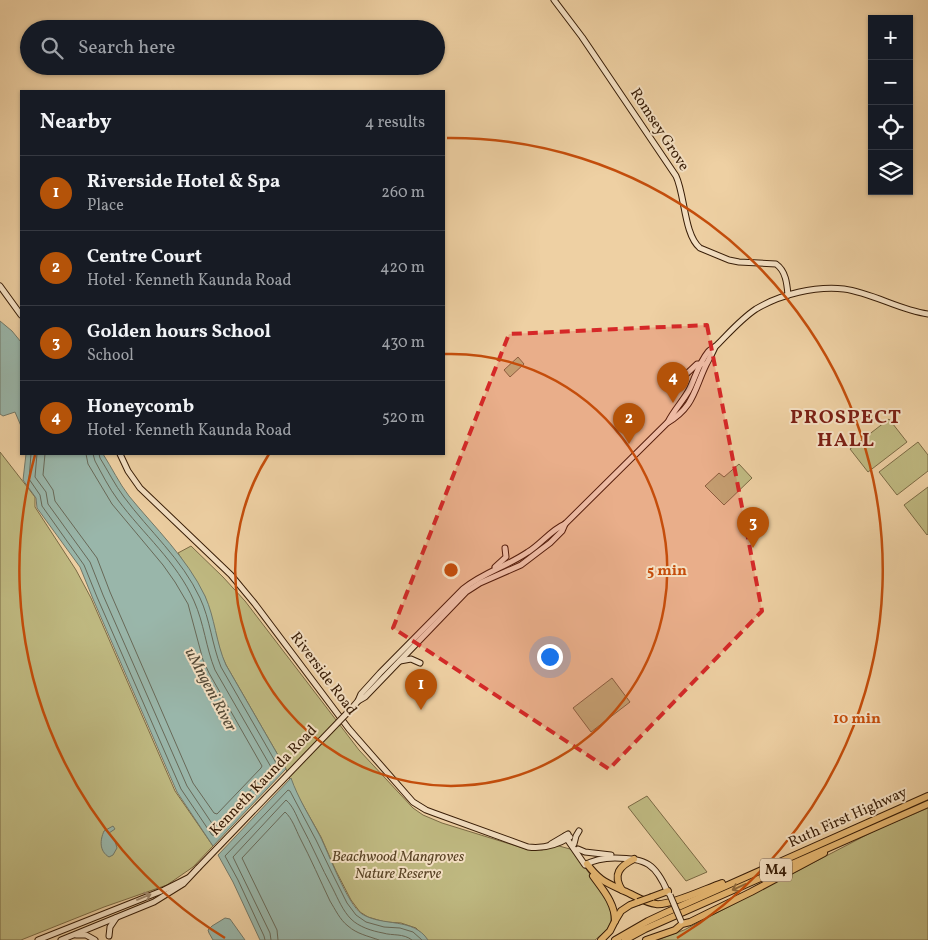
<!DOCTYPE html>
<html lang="en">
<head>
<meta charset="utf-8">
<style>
  body { margin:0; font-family:Vollkorn,serif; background:#242831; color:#f1f3f6 }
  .controls { position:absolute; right:15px; top:15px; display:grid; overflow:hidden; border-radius:0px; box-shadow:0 1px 4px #0004 }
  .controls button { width:45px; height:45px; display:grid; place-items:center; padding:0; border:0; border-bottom:1px solid #363941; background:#171b24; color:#f1f3f6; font:25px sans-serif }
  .you { position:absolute; left:549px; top:656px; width:18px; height:18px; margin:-12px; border:4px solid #fff; border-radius:50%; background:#1a73e8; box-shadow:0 0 0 8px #1a73e833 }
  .badge { display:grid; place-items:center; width:32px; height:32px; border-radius:50%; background:#b45309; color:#fff; font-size:16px; font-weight:700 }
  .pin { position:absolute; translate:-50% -41px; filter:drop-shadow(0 1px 2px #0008) }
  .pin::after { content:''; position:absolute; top:26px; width:18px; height:15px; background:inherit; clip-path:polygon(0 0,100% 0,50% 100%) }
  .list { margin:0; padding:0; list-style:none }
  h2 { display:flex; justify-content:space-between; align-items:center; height:65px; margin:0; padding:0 20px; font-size:21px }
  h2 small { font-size:16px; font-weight:400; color:#9ea1a6 }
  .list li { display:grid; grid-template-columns:32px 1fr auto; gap:15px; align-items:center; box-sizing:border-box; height:75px; padding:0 20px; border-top:1px solid #363941 }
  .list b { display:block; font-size:19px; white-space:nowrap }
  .list p { margin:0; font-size:16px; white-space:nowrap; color:#9ea1a6 }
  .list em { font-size:16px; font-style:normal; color:#9ea1a6 }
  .icon { flex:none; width:28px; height:28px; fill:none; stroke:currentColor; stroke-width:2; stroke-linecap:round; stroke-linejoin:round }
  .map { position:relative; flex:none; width:928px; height:940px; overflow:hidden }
  .search { position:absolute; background:#171b24; box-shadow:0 1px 4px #0004; left:20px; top:20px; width:425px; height:55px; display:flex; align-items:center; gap:12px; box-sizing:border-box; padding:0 18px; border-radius:28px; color:#9ea1a6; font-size:19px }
  .panel { position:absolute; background:#171b24; box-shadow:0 1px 4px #0004; left:20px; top:90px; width:425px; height:365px; border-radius:0px }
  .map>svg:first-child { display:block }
  .green { fill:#bfb981; stroke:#7b6a44 }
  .water { fill:#99b6aa; stroke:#727868 }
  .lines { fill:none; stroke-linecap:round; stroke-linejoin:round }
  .shore { stroke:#686958; stroke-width:1 }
  .secondary-casing { stroke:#371c06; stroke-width:7 }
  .highway-casing { stroke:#371c06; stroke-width:8 }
  .secondary { stroke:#f4e0c3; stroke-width:5 }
  .highway { stroke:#e7b872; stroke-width:6 }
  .secondary-bridge-casing { stroke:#371c06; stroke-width:7; stroke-linecap:butt }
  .highway-bridge-casing { stroke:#371c06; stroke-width:8; stroke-linecap:butt }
  .secondary-bridge { stroke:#f4e0c3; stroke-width:5 }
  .highway-bridge { stroke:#e7b872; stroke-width:6 }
  .oneway { stroke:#8f6a3c }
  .oneway2 { stroke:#9f886e }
  .marked { fill:#d62828; fill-opacity:0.2; stroke:#d62828; stroke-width:4; stroke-dasharray:10 6; stroke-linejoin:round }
  .ring { fill:none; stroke:#c54d0b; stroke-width:2.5 }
  .labels { text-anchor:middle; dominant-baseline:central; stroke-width:4; stroke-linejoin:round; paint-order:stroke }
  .shield { fill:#f4e0c3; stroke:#70573f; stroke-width:1 }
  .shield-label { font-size:14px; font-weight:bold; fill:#371c06 }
  .street-label { font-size:15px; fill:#371c06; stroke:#f4e0c3 }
  .park-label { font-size:15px; font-style:italic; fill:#594325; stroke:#f4e0c3 }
  .water-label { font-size:16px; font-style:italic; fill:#544a37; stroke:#f4e0c3 }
  .district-label { font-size:20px; font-weight:bold; letter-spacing:1px; fill:#7a1f14; stroke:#f4e0c3 }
  .centre { fill:#c54d0b; stroke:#f4e0c3; stroke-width:2.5 }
  .ring-label { font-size:15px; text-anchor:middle; font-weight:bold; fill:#c54d0b; stroke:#f4e0c3; stroke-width:4; stroke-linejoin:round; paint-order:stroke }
</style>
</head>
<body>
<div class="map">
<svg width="928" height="940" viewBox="0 0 928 940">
  <rect width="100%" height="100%" fill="#eed0a3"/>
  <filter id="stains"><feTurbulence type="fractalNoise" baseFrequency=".004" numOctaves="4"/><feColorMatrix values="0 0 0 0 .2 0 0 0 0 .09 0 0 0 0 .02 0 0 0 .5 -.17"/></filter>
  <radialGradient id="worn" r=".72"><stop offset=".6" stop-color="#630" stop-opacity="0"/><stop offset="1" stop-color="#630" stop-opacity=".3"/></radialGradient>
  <g class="green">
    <path d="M518 357 524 364 510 377 504 370Z"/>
    <path d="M889 419 907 442 868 472 850 449Z"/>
    <path d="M918 442 928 455V471L897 495 879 472Z"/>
    <path d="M0 452 35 497V507L76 570 91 598 175 791 213 846 193 867 167 885 104 907 21 940H0Z"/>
    <path d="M739 464 752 478 724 505 705 486 719 473 724 477Z"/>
    <path d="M928 487V534L927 535 904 505Z"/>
    <path d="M191 546 223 577 245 601 359 750 413 808 423 815 442 823 526 849 542 850 553 846H559L570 849 573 851 602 891 611 908V922L607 930 595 940H428L416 928 401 923 385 922 368 917 360 912 351 900 336 871 321 837 295 791 286 769 226 665 221 654 205 597 178 553Z"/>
    <path d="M612 678 630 702 591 732 573 708Z"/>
    <path d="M647 796 707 872 686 881 628 807Z"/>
    <path d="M928 808V940H657L684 930 876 830Z"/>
  </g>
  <g class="water">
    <path d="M0 321 12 331 21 342V426L15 412 3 416 0 414Z"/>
    <path d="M26 454H103C112 468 119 483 129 496 155 528 187 558 205 596 215 618 216 643 226 665L286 769 213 846 177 792 93 599 80 567 37 508 36 498 23 480Z"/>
    <path d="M291 778C298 798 310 817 320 836 329 854 347 904 362 914 383 927 413 917 428 940H260L233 882 218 855Z"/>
    <path d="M113 826 115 829 109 833 115 841 117 848 113 855 109 857C99 851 100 840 104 831Z"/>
    <path d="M225 918 230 919 245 940H213L209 933 208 930 212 926Z"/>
  </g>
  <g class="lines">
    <g class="shore">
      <path d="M31 454 29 479 40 495 42 506 84 565 97 597 181 789 212 835 215 836 279 770V768L221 667C212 645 210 619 200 598 182 559 149 531 124 497 115 485 108 471 100 458L99 454"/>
      <path d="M37 454 35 477 46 492 48 504 90 562 103 595 187 786 213 825 216 826 271 769V767L215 670C206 648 204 623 194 601 177 562 143 534 118 500 109 488 102 474 95 461L93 454"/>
      <path d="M45 454 43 475 53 490 55 501 97 558 110 592 193 783 214 813 217 814 261 768 262 766 209 673 203 660 188 604 175 582 163 565 112 504 88 464 86 454"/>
      <path d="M265 940 264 936 238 880 225 856 288 790 290 791 316 840 332 873 347 903 356 915 366 922 384 927 400 928 413 932 422 940"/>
      <path d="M271 940 270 933 233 857 286 800C293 806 296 815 300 823 312 845 321 867 333 889 338 899 343 911 351 919 359 927 372 931 383 933 393 936 403 933 412 940"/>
      <path d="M278 940 277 930 242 858 285 812C292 818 296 830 300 838 311 859 320 880 330 901 335 909 340 920 348 926 357 934 368 936 379 940"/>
    </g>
    <defs>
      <g id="secondary">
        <path d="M554 0 582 37 676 176C685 195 684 235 700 248L729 260 739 262 776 264C786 271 787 284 788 295"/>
        <path d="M0 286 21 315"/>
        <path d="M679 381 697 364H703"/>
        <path d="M668 422C674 410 683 401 689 390 695 378 699 363 708 352 710 349 714 348 717 345 729 333 741 319 756 309 781 294 815 286 844 289 873 293 899 310 928 314"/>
        <path d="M120 454 128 471 140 488 231 575 255 604 349 729 413 802 426 810 434 813 528 847C543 849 557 845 570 837"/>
        <path d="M495 567 506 557 505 548"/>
        <path d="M400 661 411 659 420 663"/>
        <path d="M358 701 361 694 380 673 463 589C484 572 506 567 528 552 541 544 551 530 565 524L667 423C694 407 694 390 706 365 709 359 712 354 715 347"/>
        <path d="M351 709 358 701 365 697 466 592 480 583 521 565 542 549 550 543 562 531 565 524"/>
        <path d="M565 836 585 865C595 859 604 858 615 858 646 858 656 864 668 893"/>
        <path d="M551 844 568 834"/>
        <path d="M574 844 576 836 579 831"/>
        <path d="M578 849 585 852 611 855"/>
        <path d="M76 935H86L95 940"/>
        <path d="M109 936 110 927 116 918"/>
        <path d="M38 940 164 890 188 878"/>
        <path d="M61 940 154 902 183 884 198 868"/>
      </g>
      <g id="highway">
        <path d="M587 864C600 881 605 882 624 891 634 895 645 903 656 904 670 906 707 888 722 883"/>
        <path d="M593 876C603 890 615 903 615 921"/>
        <path d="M622 890C612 874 620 866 634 859"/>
        <path d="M652 897 668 891"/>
        <path d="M601 940 610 931 615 921 621 911 630 905 638 902"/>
        <path d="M615 940 648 921 665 913 928 796"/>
        <path d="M625 940 645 929 928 804"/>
        <path d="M646 940 675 930 682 924 690 922 751 892 824 853"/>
      </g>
    </defs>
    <use href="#secondary" class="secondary-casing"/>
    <use href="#highway" class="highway-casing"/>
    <use href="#secondary" class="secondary"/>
    <use href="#highway" class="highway"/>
    <defs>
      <g id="secondary-bridge">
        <path d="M198 868 351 709"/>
        <path d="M670 895 681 921"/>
      </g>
      <path id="highway-bridge" d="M638 902 652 897"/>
    </defs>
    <use href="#secondary-bridge" class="secondary-bridge-casing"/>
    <use href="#highway-bridge" class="highway-bridge-casing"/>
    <use href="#secondary-bridge" class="secondary-bridge"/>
    <use href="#highway-bridge" class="highway-bridge"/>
  </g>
  <defs><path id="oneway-shaft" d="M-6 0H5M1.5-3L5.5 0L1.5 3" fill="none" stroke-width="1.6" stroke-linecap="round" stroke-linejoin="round" transform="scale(1.25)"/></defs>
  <use class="oneway" href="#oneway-shaft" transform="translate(739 887) rotate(156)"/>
  <use class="oneway2" href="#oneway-shaft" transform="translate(144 897) rotate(-22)"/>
  <path class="marked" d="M707 325 762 611 609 769 393 628 509 334Z"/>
  <g class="ring">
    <path d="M445 354A216 216 0 1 1 269 454"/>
    <path d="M225 938A432 432 0 0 1 35 455M447 138A432 432 0 0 1 677 938"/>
  </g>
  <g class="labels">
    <rect class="shield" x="760" y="858.5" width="32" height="23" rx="4"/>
    <g class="shield-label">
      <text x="776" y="870">M4</text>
    </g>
    <g class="street-label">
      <text transform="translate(659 130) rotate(57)">Romsey Grove</text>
      <text transform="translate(323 674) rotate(53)">Riverside Road</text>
      <text transform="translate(264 781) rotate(-46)">Kenneth Kaunda Road</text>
      <text transform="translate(848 818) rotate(-24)">Ruth First Highway</text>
    </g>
    <g class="park-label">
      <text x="398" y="857">Beachwood Mangroves<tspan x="398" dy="17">Nature Reserve</tspan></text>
    </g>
    <g class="water-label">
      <text transform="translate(210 690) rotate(62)">uMngeni River</text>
    </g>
    <g class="district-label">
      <text x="846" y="418">PROSPECT<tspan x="846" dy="23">HALL</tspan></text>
    </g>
  </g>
  <circle cx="451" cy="570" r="8" class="centre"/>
  <g class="ring-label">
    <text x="667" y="575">5 min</text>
    <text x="857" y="723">10 min</text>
  </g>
  <rect width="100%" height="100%" filter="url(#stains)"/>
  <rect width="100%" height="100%" fill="url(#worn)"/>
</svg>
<div class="controls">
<button>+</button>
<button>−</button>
<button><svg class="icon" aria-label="locate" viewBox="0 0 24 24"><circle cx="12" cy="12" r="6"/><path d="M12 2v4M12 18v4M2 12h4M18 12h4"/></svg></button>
<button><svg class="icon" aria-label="layers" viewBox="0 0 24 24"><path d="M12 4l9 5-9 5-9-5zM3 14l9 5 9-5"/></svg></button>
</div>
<div class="you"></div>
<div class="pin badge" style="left:421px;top:710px">1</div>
<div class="pin badge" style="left:629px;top:444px">2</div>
<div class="pin badge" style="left:753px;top:548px">3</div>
<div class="pin badge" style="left:673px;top:403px">4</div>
<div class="search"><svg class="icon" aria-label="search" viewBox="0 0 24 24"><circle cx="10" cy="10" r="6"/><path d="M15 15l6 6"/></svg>Search here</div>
<section class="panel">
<h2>Nearby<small>4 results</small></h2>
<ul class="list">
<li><span class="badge">1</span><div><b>Riverside Hotel &amp; Spa</b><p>Place</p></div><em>260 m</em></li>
<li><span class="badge">2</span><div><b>Centre Court</b><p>Hotel · Kenneth Kaunda Road</p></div><em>420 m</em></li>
<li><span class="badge">3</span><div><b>Golden hours School</b><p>School</p></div><em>430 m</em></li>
<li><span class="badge">4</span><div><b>Honeycomb</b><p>Hotel · Kenneth Kaunda Road</p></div><em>520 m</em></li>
</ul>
</section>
</div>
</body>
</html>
